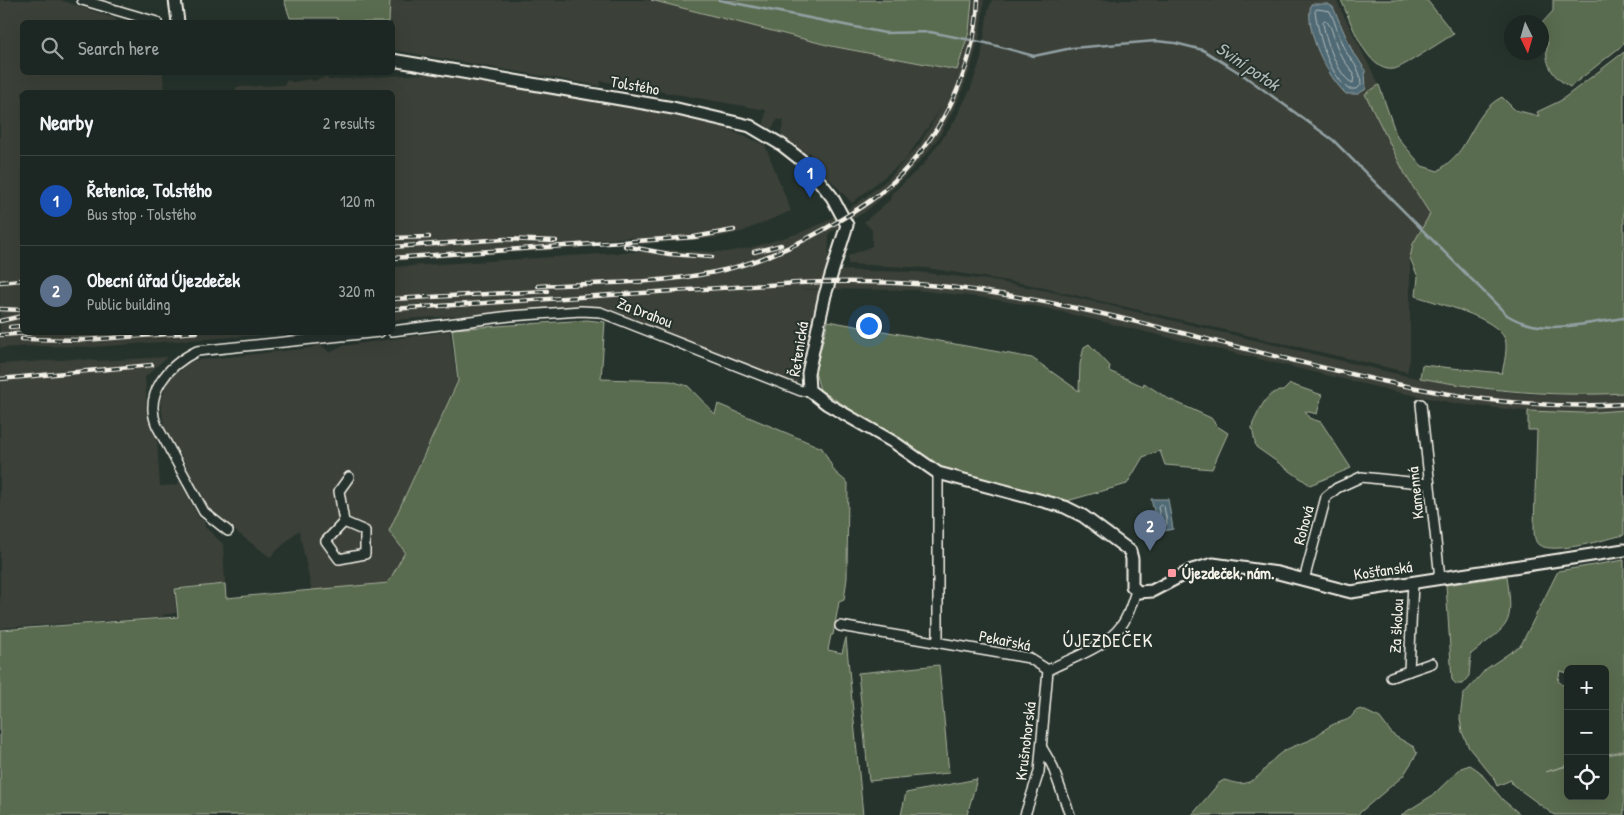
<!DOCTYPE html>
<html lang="en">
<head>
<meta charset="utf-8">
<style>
  body { margin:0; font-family:"Patrick Hand",sans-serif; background:#252e2a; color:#f1f3f6 }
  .controls { position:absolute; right:15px; bottom:15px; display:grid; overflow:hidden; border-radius:8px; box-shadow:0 5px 20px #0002 }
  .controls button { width:45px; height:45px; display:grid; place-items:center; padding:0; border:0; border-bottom:1px solid #3a4340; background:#1c2622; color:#f1f3f6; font:25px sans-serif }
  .compass { position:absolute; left:1504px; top:15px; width:45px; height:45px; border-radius:50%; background:#1c2622; box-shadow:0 5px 20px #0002; rotate:175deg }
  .you { position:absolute; left:868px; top:325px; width:18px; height:18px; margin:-12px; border:4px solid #fff; border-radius:50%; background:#1a73e8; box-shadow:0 0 0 8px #1a73e833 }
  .badge { display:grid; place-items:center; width:32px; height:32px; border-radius:50%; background:#db2777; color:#fff; font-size:16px; font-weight:700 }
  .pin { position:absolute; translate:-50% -41px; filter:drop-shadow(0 1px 2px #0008) }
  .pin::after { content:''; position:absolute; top:26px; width:18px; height:15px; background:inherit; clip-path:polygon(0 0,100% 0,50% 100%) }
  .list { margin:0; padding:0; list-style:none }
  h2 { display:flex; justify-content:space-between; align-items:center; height:65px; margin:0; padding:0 20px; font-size:21px }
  h2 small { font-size:16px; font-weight:400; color:#a0a5a5 }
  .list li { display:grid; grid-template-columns:32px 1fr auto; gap:15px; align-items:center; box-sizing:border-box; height:90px; padding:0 20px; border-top:1px solid #3a4340 }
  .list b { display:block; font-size:19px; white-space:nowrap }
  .list p { margin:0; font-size:16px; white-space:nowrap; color:#a0a5a5 }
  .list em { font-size:16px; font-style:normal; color:#a0a5a5 }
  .icon { flex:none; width:28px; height:28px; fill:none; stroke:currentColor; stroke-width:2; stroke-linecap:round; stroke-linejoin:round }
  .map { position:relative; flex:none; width:1624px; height:815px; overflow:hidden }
  .search { position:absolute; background:#1c2622; box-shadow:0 5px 20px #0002; left:20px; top:20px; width:375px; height:55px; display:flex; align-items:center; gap:12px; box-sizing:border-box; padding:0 18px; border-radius:8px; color:#a0a5a5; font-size:19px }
  .panel { position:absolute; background:#1c2622; box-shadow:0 5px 20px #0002; left:20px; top:90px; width:375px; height:245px; border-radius:8px }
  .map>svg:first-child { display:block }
  .built { fill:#3a4138 }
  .green { fill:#5a6c4f; stroke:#a7ae9c }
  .water { fill:#506a75; stroke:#92a0a3 }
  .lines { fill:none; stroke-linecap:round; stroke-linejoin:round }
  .shore { stroke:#b2bbba; stroke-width:1 }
  .stream { stroke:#92a0a3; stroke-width:2.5 }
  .minor-casing { stroke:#f4f1e8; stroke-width:12 }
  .tertiary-casing { stroke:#f4f1e8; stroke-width:15 }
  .minor { stroke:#26332d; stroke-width:9 }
  .tertiary { stroke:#26332d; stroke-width:11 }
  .rail-casing { stroke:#f4f1e8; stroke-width:4.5 }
  .rail { stroke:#26332d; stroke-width:2.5; stroke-dasharray:8; stroke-linecap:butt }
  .poi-dot { fill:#ff9aa2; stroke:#26332d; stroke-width:2 }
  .labels { text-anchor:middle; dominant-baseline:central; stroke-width:4; stroke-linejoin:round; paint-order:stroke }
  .street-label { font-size:16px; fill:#f4f1e8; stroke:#26332d }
  .poi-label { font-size:16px; font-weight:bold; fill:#f4f1e8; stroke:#26332d; text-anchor:start }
  .water-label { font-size:18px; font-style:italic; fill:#b2bbba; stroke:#26332d }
  .quarter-label { font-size:19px; letter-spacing:1px; fill:#f4f1e8; stroke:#26332d }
</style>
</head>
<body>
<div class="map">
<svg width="1624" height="815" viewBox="0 0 1624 815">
  <rect width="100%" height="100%" fill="#26332d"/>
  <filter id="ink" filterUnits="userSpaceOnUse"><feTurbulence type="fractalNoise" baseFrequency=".02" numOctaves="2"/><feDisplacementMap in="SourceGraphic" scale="10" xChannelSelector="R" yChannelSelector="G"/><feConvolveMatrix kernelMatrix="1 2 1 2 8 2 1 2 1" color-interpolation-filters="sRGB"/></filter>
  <g filter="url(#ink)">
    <g class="built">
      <path d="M0 0H60L114 18 118 22H22V72L163 73 164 92H22V332L291 333 93 347 35 346 0 348V317L4 316H0Z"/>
      <path d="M390 0H651L831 46 957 70 953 84 969 32 973 0H984L980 34 971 68 957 103 940 135 928 152 895 187 865 212 829 233 828 270 917 272 988 280 1048 291 1401 375 1462 386 1526 394 1584 395 1624 393V410L1584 413 1525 411 1459 404 1397 392 1045 308 986 298 916 290 797 289 820 290 797 385 602 306 393 320V267L664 250 726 252 749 248 799 233 823 223 859 202 888 179 919 145 942 107 905 160 852 203 813 161 810 153 800 151 784 139 781 133 784 121 778 119 771 129 764 125 766 110 601 81 600 86 393 50 392 22H389Z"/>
      <path d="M992 0H1336L1379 85 1365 95 1406 176 1430 214 1413 244 1410 258V360L1407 372 1027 284 927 268 848 264V256L872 246V230L864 222 890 200 891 194 923 165 954 122 970 90 981 59 988 10Z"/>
      <path d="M435 73 710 122 765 145 791 211 741 232 715 238 637 245 632 237 584 242 583 248 393 261 392 92H236V87L284 85 287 80 293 82 310 79 313 81 326 77 329 80Z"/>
      <path d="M450 331 457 381 400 506 398 514 405 552 388 583 312 592 299 530 270 557 206 509 193 484 186 464 165 429 160 402 169 379 190 361 310 348 320 344 330 353 341 346Z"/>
      <path d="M167 357 145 377 147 413 157 441 160 486 178 485 179 479 199 518 204 520 205 527 223 544 225 584 174 588 176 613 163 615V617L0 628V364L75 359 98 361Z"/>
    </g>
    <g class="green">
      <path d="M284 0H390L389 22H337V18H290Z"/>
      <path d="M651 0H972L969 32 957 70 831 46Z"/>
      <path d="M1341 0H1427L1454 34C1443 40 1404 67 1394 69 1367 74 1350 19 1341 0Z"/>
      <path d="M1553 0H1624V44L1570 87C1552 77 1543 62 1548 42L1545 41 1542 23 1553 11Z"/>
      <path d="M1624 52V393C1555 397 1488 391 1420 378L1422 365 1502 373C1504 364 1508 347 1505 339 1495 316 1438 304 1416 296L1418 277 1410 258 1413 244 1430 214 1406 176 1365 94 1379 85 1397 137 1422 166 1438 171C1447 164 1457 156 1463 146 1475 127 1482 107 1502 97L1515 110 1539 116 1537 112 1560 101Z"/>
      <path d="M587 320 605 322 601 379 671 381 688 386 715 414 718 404 822 448 835 472 848 483 847 578 844 600 839 602 833 635H831L828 650 842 653 846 638 863 815H0V630L178 617 175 589 225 584 226 598 388 583 405 552 389 531 458 381 452 329Z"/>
      <path d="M828 321 1032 358 1079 391 1080 364 1084 347 1089 344 1110 366 1109 371 1143 386 1144 383 1167 398 1211 418 1217 426 1228 433 1212 469 1165 465 1160 451 1143 457 1127 484 1067 501 938 467 916 450 820 390 815 372Z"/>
      <path d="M1290 384 1322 395 1317 414 1305 411 1309 418 1321 422 1351 468 1310 485 1256 447 1252 428 1253 423C1260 410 1266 390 1283 391Z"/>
      <path d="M1624 410V535C1606 539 1555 555 1539 545 1534 542 1534 532 1534 527L1537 430H1528V411L1584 413Z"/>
      <path d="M1624 560V750L1605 755V669H1568V673L1560 671 1558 681 1563 685 1568 682V765L1545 772 1568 766V796H1605V756L1624 751V815H1554L1512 784 1511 780 1497 786 1493 777 1469 748 1462 732 1460 718 1463 695 1486 669 1521 645 1558 571Z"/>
      <path d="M1507 576C1514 628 1510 623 1471 654L1469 676 1462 684H1456L1452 680 1446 585Z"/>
      <path d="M939 665 949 773 869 781 858 673Z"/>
      <path d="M1361 709 1380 718 1393 735 1414 747 1417 754 1403 776 1357 815H1192L1219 783 1224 780C1234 782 1239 786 1249 782 1263 776 1267 764 1277 756 1286 748 1298 745 1308 741 1316 737 1323 730 1330 726 1340 720 1350 723 1355 711Z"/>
      <path d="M1470 765 1479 771 1503 800 1521 815H1401L1433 795 1461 768Z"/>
      <path d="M977 779 967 815H901L906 793Z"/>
    </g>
    <g class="water">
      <path d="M1311 4H1328L1333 7 1354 55 1357 57 1365 70 1366 89 1358 94H1346C1327 76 1304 31 1311 4Z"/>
      <path d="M1151 499H1168L1173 529 1159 532Z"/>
    </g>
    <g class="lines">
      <g class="shore">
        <path d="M1317 9 1330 11C1335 22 1338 33 1342 44 1349 61 1361 65 1361 85L1357 89H1348C1327 70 1320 39 1315 12Z"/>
        <path d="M1325 20C1332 25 1333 36 1336 44 1339 56 1348 65 1354 74L1353 83C1339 79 1324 36 1323 22Z"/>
        <path d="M1161 504 1164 506 1167 523 1165 526 1162 524 1158 507Z"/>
      </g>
      <path class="stream" d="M719 0 885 33 930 32 986 43 1034 56 1072 48 1156 41 1175 43 1203 50 1243 75 1333 140 1507 315C1542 337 1585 323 1624 318"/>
      <defs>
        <g id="minor">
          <path d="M82 0 157 22"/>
          <path d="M392 331 510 316 581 311 600 312 801 391 809 390"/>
          <path d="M1421 404 1440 578"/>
          <path d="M344 522 365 531V554L339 559 326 541 344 522 339 491 349 477"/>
          <path d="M228 531 204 512 157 426C143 394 168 365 197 351L380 332"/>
          <path d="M1304 580 1326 497 1337 488 1361 477 1429 484"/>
          <path d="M840 626 1029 658 1048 670C1071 658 1105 648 1121 626 1129 616 1132 602 1136 591"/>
          <path d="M938 642V473"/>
          <path d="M1409 671 1413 582"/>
          <path d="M1391 677 1432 663"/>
          <path d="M1042 748 1052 765 1070 815"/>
          <path d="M1025 815 1039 772 1048 670"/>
        </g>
        <g id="tertiary">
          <path d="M175 0 178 22"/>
          <path d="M392 60 673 108 750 126 782 145 805 163 832 197 847 225 825 295 808 373 809 390 827 404 895 443 938 473 1065 507 1083 516 1130 551 1132 559V586L1138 592 1152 591 1192 570 1213 564 1278 573 1351 592 1624 550"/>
        </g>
      </defs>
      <use href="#minor" class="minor-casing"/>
      <use href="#tertiary" class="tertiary-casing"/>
      <use href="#minor" class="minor"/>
      <use href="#tertiary" class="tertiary"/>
      <defs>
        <g id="rail">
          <path d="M392 238 429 237"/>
          <path d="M625 246 669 254 712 257"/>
          <path d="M392 247 505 239 556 241"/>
          <path d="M754 252 781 245"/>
          <path d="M392 258 694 237 734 230"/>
          <path d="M0 282 22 280"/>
          <path d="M538 286C596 283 658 284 715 272 753 264 789 249 823 230 844 218 865 206 883 191 938 144 975 73 978 0"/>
          <path d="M392 299 547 291"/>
          <path d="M0 309 22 310"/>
          <path d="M392 309 798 283C861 280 924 282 987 292 1089 307 1191 336 1291 360 1406 387 1505 412 1624 404"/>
          <path d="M0 321 22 316"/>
          <path d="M10 327 22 326"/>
          <path d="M0 335 30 333"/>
          <path d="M22 339 84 340 197 332"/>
          <path d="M0 379 152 365"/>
        </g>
      </defs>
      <use href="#rail" class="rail-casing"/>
      <use href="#rail" class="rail"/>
    </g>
  </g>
  <rect class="poi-dot" x="1167" y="568" width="10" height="10" rx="2.5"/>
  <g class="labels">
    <g class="street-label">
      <text transform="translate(635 85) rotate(10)">Tolstého</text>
      <text transform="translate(645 312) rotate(21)">Za Drahou</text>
      <text transform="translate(798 349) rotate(-81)">Řetenická</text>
      <text transform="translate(1415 493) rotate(-96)">Kamenná</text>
      <text transform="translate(1303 525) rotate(-75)">Rohová</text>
      <text transform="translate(1383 570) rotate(-8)">Košťanská</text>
      <text transform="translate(1396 626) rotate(-87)">Za školou</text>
      <text transform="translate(1005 640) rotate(11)">Pekařská</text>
      <text transform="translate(1025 741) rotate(-83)">Krušnohorská</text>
    </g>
    <g class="poi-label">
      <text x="1182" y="573">Újezdeček, nám.</text>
    </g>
    <g class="water-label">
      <text transform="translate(1248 66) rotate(34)">Sviní potok</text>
    </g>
    <g class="quarter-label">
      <text x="1108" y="640">ÚJEZDEČEK</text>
    </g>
  </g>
</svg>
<div class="controls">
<button>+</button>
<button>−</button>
<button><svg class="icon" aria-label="locate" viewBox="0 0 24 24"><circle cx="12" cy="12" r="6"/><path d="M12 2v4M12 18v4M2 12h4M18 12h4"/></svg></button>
</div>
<svg class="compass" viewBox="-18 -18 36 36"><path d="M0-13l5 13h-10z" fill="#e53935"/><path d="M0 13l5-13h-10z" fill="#a0a5a5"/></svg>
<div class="you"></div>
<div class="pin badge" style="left:810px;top:198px;background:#1a4fb4">1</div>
<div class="pin badge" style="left:1150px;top:551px;background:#5c6f8a">2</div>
<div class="search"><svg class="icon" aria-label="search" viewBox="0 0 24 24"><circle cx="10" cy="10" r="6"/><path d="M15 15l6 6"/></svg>Search here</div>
<section class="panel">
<h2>Nearby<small>2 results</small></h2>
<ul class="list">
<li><span class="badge" style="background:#1a4fb4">1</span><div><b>Řetenice, Tolstého</b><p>Bus stop · Tolstého</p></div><em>120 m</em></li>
<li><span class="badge" style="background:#5c6f8a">2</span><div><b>Obecní úřad Újezdeček</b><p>Public building</p></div><em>320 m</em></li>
</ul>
</section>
</div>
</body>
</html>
